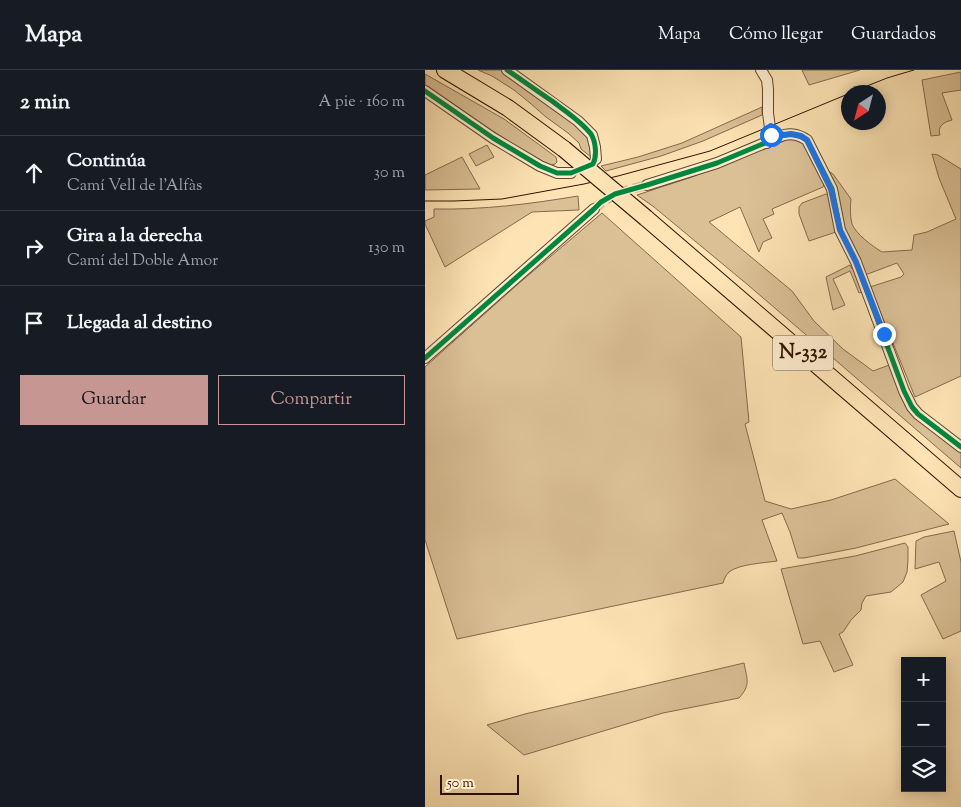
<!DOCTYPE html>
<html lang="es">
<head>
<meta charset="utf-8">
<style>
  body { margin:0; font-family:"Sorts Mill Goudy",serif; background:#20242c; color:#f1f3f6 }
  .controls { position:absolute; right:15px; bottom:15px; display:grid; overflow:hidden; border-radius:0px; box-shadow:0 2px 12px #0003 }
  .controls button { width:45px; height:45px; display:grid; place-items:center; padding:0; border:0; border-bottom:1px solid #363941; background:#171b24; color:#f1f3f6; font:25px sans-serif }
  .compass { position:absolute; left:416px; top:15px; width:45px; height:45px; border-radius:50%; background:#171b24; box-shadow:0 2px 12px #0003; rotate:216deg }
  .scale { position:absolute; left:15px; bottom:12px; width:79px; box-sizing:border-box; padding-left:5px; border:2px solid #2e1300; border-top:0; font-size:14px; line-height:18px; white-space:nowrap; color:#2e1300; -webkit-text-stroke:4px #feedcf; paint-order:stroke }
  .stop { position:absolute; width:15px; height:15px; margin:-11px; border:4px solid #1a73e8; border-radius:50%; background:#fff }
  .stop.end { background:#1a73e8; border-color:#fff; box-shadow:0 1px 5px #0008 }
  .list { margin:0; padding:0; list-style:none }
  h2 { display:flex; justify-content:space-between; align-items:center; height:65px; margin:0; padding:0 20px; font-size:21px }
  h2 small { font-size:16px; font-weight:400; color:#9ea1a6 }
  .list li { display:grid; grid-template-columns:32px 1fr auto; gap:15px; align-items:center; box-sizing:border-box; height:75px; padding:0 20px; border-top:1px solid #363941 }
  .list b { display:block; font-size:19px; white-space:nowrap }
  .list p { margin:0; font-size:16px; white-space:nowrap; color:#9ea1a6 }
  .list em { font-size:16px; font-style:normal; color:#9ea1a6 }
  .actions { display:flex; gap:10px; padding:15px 20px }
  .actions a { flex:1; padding:11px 0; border:1px solid #c59692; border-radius:0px; text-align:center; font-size:18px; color:#c59692 }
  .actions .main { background:#c59692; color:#111 }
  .icon { flex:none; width:28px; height:28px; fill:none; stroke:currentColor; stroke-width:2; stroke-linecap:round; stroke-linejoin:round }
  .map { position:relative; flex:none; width:536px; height:737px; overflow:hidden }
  header { display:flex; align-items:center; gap:30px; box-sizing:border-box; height:70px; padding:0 25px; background:#171b24; border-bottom:1px solid #363941 }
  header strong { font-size:24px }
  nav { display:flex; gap:28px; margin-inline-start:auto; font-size:18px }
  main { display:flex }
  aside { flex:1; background:#171b24 }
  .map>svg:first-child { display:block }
  .green { fill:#dbc096; stroke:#846a4b }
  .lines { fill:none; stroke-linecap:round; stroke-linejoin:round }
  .minor-tunnel { stroke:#d4ba91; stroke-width:10; stroke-dasharray:10 5; stroke-linecap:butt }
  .minor-casing { stroke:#62472d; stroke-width:12 }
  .trunk-casing { stroke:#2e1300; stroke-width:18 }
  .minor { stroke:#feedcf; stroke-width:10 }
  .trunk { stroke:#fee4b5; stroke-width:16 }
  .tram { stroke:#2e1300; stroke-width:1 }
  .trunk-bridge-casing { stroke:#2e1300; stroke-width:18; stroke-linecap:butt }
  .trunk-bridge { stroke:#fee4b5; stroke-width:16 }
  .cycleway-casing { stroke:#feedcf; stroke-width:8 }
  .cycleway { stroke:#00873e; stroke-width:5 }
  .route { stroke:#1a73e8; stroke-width:6 }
  .labels { text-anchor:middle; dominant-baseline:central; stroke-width:4; stroke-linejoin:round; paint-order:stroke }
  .shield { fill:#feedcf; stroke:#6c543e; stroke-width:1 }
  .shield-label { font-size:20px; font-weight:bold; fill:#2e1300 }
</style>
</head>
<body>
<header>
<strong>Mapa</strong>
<nav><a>Mapa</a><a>Cómo llegar</a><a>Guardados</a></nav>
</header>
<main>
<aside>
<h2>2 min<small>A pie · 160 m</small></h2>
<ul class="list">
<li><svg class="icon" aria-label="ahead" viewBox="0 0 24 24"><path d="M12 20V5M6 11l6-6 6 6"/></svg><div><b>Continúa</b><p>Camí Vell de l'Alfàs</p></div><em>30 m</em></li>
<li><svg class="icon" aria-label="right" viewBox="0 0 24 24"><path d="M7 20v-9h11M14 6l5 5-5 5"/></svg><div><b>Gira a la derecha</b><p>Camí del Doble Amor</p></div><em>130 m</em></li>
<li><svg class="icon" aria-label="arrive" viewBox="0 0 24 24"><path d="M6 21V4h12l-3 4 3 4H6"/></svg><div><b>Llegada al destino</b></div></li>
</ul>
<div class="actions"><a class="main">Guardar</a><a>Compartir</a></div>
</aside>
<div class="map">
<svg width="536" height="737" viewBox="0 0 536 737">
  <rect width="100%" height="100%" fill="#fee4b5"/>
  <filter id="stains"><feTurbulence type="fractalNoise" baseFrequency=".004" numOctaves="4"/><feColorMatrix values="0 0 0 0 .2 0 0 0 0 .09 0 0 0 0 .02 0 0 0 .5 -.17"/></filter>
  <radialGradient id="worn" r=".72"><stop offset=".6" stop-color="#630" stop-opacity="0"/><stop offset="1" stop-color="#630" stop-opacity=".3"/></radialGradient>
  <g class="green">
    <path d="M53 0H77L160 62 165 72 166 87 156 79 154 73 143 63 121 47 105 33 89 20 67 6Z"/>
    <path d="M377 0H435L384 15Z"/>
    <path d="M536 2V20L517 23 527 50C519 52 512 56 515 65L506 66 497 10Z"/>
    <path d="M0 4 79 49 131 87 132 92 130 94 124 96 51 51 0 15Z"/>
    <path d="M337 37V45L278 71 236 86 181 101 176 96 213 87 257 73Z"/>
    <path d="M363 69H369L378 72 400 113 398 117 347 139 349 144 338 149 347 168 338 172 334 182 315 137 284 152 367 221 389 251 418 279 448 301 467 294 505 358 536 383V398L323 215 229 137 212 125 267 107Z"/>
    <path d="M62 75 69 87 51 96 44 84Z"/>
    <path d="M507 84 513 85 536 99V306L490 327 445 217 476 207 479 204 472 193 440 205 418 160 402 100 408 104 426 129C425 137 425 146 427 154 431 164 447 176 457 182L487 180 489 165 502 162 531 149 514 108Z"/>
    <path d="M37 87 55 119 0 120V105Z"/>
    <path d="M401 124 405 126 411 162 384 171 374 144V137L377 133Z"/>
    <path d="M153 126 154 140 107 142 20 197 0 154V151L9 147V139C58 140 105 134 153 126Z"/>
    <path d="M177 143 316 267 324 352 320 354 340 431 366 439 406 430 470 409 524 454 431 478 379 488H373L365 462 357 443 337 450 352 491C339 493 314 494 304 502 301 505 299 509 298 513L32 569 0 470V297L93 214Z"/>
    <path d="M425 195 427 199 431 197 439 221 434 223 425 201 408 209 420 235 408 240 401 207Z"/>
    <path d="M529 461 536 492V561L518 569 496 525 521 511 514 492 490 499 491 471 499 467Z"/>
    <path d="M480 473 483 477V490L482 502 478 512 466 522 441 526 437 533 436 540 426 550 418 562 414 564 428 595 409 602 395 571 378 574 356 499 430 486Z"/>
    <path d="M319 593C322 609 326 615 314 628L238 643 99 685 62 655 100 644Z"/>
  </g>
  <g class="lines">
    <path class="minor-tunnel" d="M169 139C187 123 199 121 222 115"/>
    <defs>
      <g id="minor">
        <path d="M82 0 153 51 167 65 170 77 171 89"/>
        <path d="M336 0 342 10 343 19V43L346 65 342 73"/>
        <path d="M0 21 68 68 115 96 132 103H146"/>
        <path d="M222 115 292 93 359 65C368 63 374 65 382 70L407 119 415 160 431 192 479 321 487 337 493 344 536 377"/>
        <path d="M0 288 169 139"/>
      </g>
      <g id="trunk">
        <path d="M20 0 83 38 139 79"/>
        <path d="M221 148 536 419"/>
      </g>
    </defs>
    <use href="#minor" class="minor-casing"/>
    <use href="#trunk" class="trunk-casing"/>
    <use href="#minor" class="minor"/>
    <use href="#trunk" class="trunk"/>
    <g class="tram">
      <path d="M427 22 462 8 489 0"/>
      <path d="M0 131H29L77 129 159 114 193 106 285 81 423 24"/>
    </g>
    <defs>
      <path id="trunk-bridge" d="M139 79 221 148"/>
    </defs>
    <use href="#trunk-bridge" class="trunk-bridge-casing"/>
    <use href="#trunk-bridge" class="trunk-bridge"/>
    <defs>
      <g id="cycleway">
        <path d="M0 21 68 68 115 96 132 103H146L168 94C172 86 171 72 166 64 156 51 140 41 127 31 112 21 97 10 82 0"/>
        <path d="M0 288 169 139 176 132 190 124 222 115 292 93 359 65C368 63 374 65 382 70L407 119 415 160 431 192 479 321 487 337 493 344 536 377"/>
      </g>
    </defs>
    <use href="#cycleway" class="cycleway-casing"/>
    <use href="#cycleway" class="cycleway"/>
  </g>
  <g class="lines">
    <path class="route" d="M346 65V56L351 62 359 65 366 64 376 66 382 70 406 119 415 160 431 192 459 264"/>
  </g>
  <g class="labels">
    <rect class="shield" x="348" y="265.5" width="60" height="35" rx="4"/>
    <g class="shield-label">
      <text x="378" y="283">N-332</text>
    </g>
  </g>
  <rect width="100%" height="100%" filter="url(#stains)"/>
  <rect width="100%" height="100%" fill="url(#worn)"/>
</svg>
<div class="controls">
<button>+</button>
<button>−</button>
<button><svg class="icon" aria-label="layers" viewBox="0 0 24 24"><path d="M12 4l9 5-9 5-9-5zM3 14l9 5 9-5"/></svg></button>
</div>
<svg class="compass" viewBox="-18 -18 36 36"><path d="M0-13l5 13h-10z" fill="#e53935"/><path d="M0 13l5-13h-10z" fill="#9ea1a6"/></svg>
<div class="scale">50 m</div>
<div class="stop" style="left:346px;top:65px"></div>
<div class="stop end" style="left:459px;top:264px"></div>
</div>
</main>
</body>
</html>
